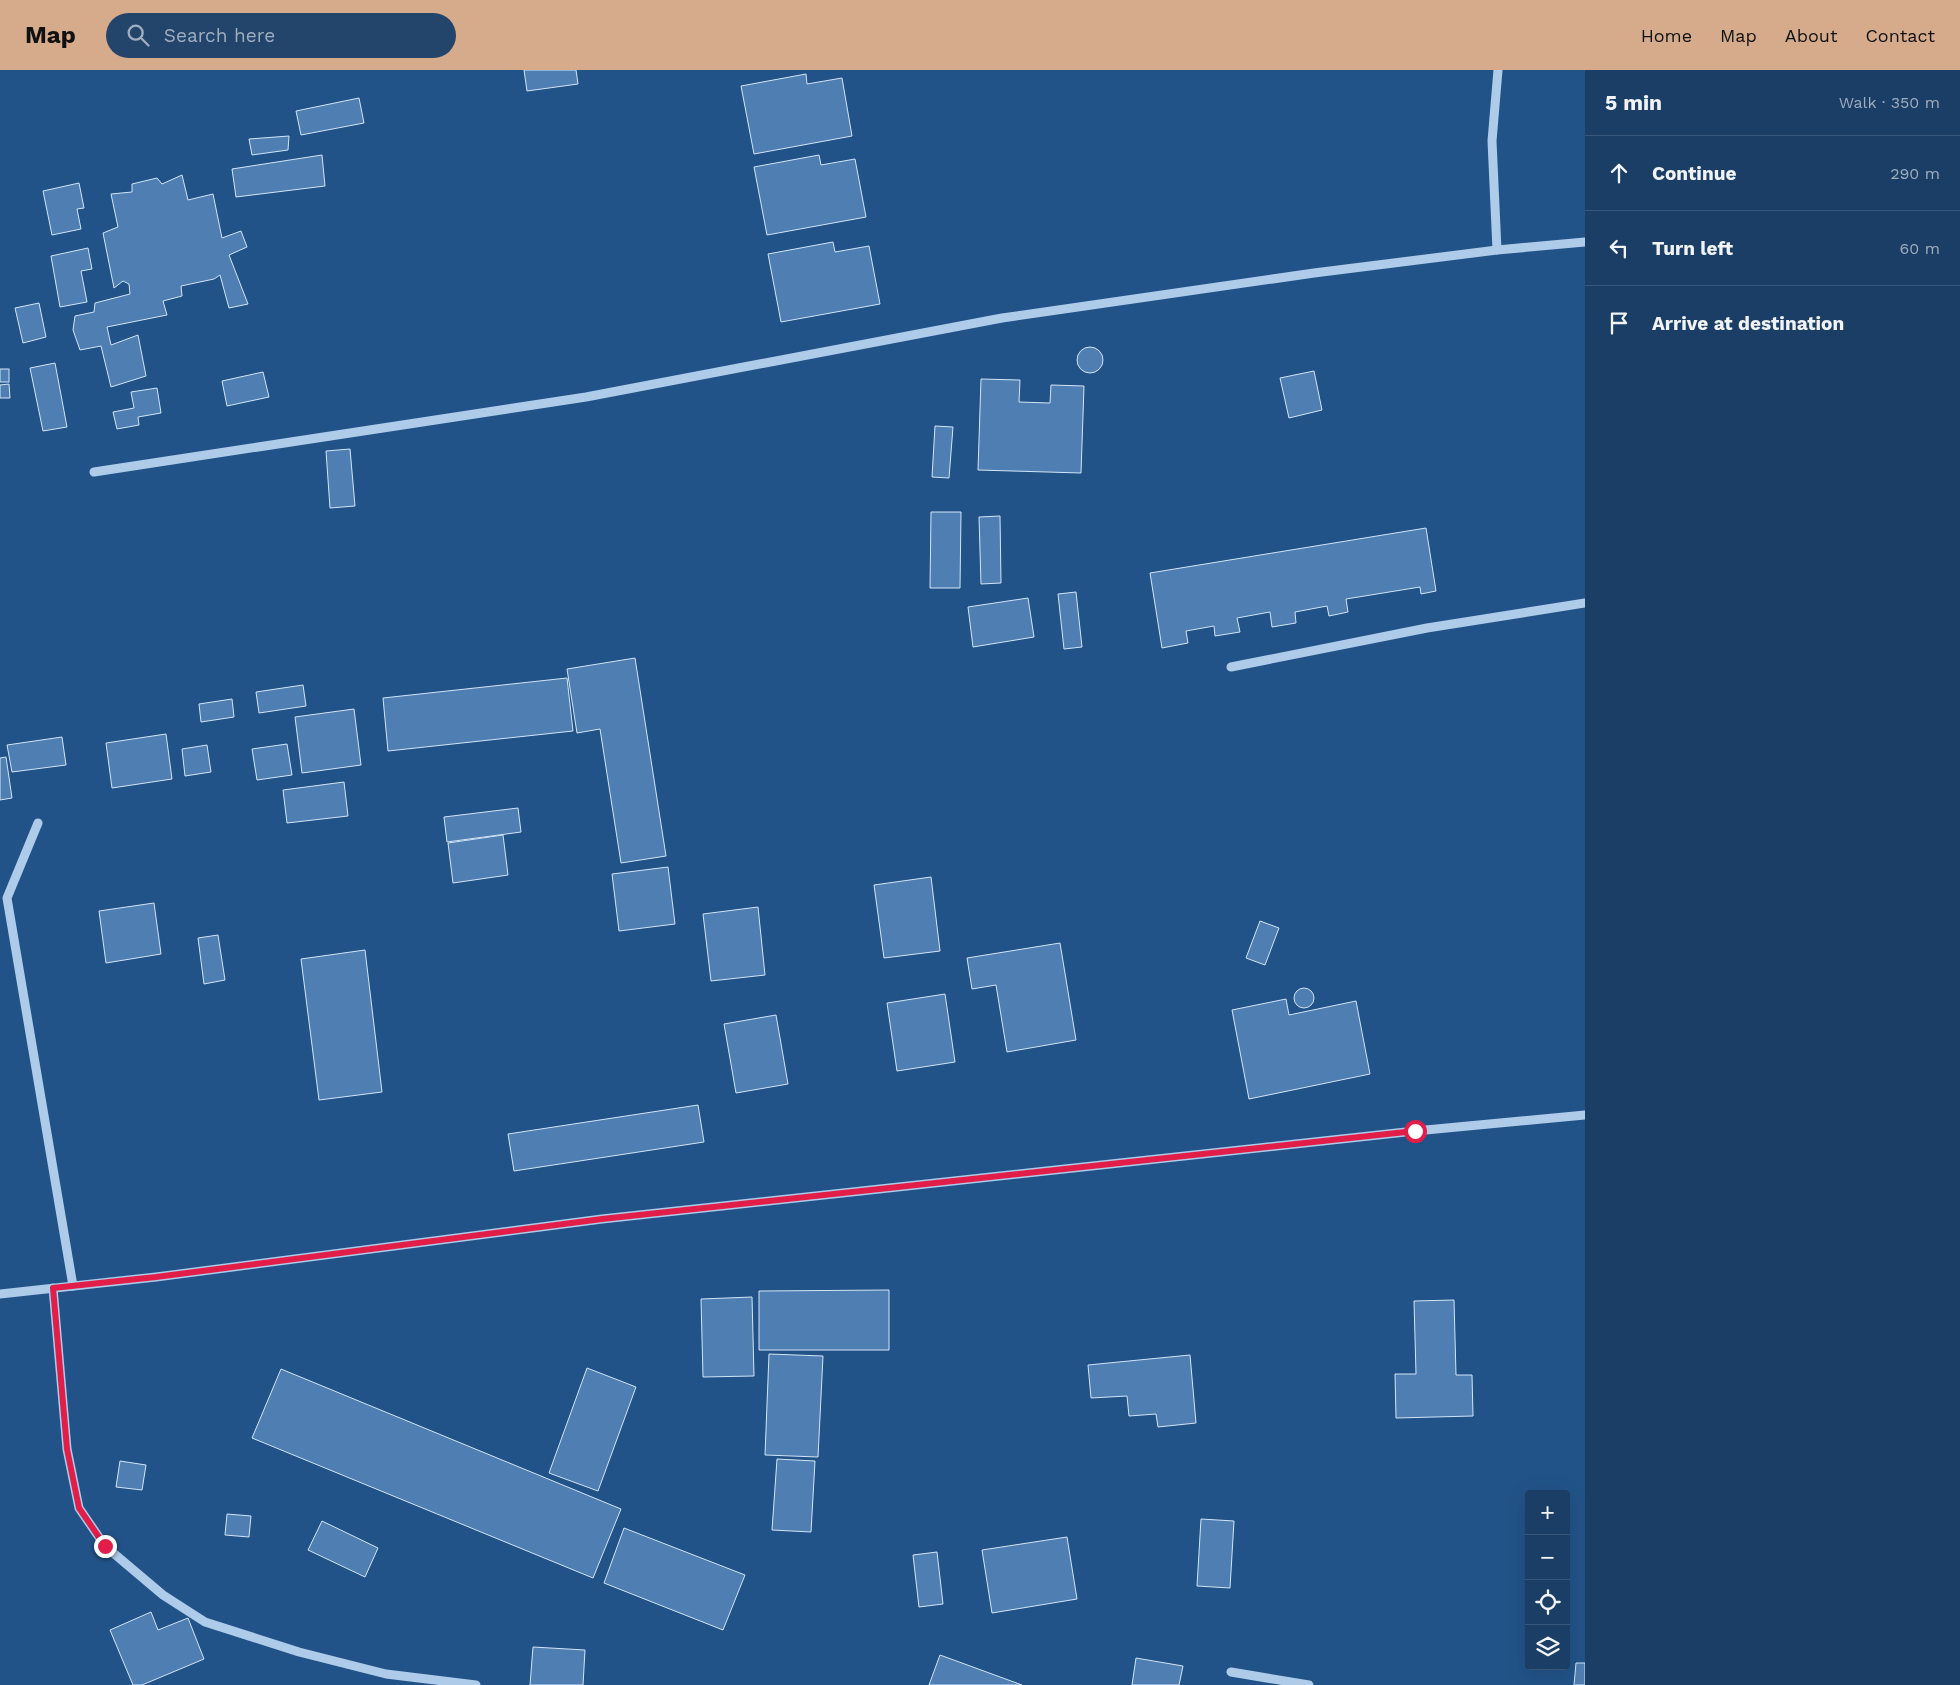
<!DOCTYPE html>
<html lang="en">
<head>
<meta charset="utf-8">
<style>
  body { margin:0; font-family:"Work Sans",sans-serif; background:#23456c; color:#f1f3f6 }
  .controls { position:absolute; right:15px; bottom:15px; display:grid; overflow:hidden; border-radius:5px; box-shadow:0 5px 20px #0002 }
  .controls button { width:45px; height:45px; display:grid; place-items:center; padding:0; border:0; border-bottom:1px solid #38577a; background:#1a3e66; color:#f1f3f6; font:25px sans-serif }
  .stop { position:absolute; width:15px; height:15px; margin:-11px; border:4px solid #e11d48; border-radius:50%; background:#fff }
  .stop.end { background:#e11d48; border-color:#fff; box-shadow:0 1px 5px #0008 }
  .list { margin:0; padding:0; list-style:none }
  h2 { display:flex; justify-content:space-between; align-items:center; height:65px; margin:0; padding:0 20px; font-size:21px }
  h2 small { font-size:16px; font-weight:400; color:#9faebf }
  .list li { display:grid; grid-template-columns:32px 1fr auto; gap:15px; align-items:center; box-sizing:border-box; height:75px; padding:0 20px; border-top:1px solid #38577a }
  .list b { display:block; font-size:19px; white-space:nowrap }
  .list em { font-size:16px; font-style:normal; color:#9faebf }
  .icon { flex:none; width:28px; height:28px; fill:none; stroke:currentColor; stroke-width:2; stroke-linecap:round; stroke-linejoin:round }
  .map { position:relative; flex:none; width:1585px; height:1615px; overflow:hidden }
  header { display:flex; align-items:center; gap:30px; box-sizing:border-box; height:70px; padding:0 25px; background:#d6ab8b; color:#111 }
  header strong { font-size:24px }
  nav { display:flex; gap:28px; margin-inline-start:auto; font-size:18px }
  .search { width:350px; height:45px; background:#23456c; display:flex; align-items:center; gap:12px; box-sizing:border-box; padding:0 18px; border-radius:28px; color:#9faebf; font-size:19px }
  main { display:flex }
  aside { flex:1; background:#1a3e66 }
  .map>svg:first-child { display:block }
  .building { fill:#4f7fb2; stroke:#d2e5f7 }
  .lines { fill:none; stroke-linecap:round; stroke-linejoin:round }
  .minor { stroke:#aecbea; stroke-width:9 }
  .route { stroke:#e11d48; stroke-width:6 }
</style>
</head>
<body>
<header>
<strong>Map</strong>
<div class="search"><svg class="icon" aria-label="search" viewBox="0 0 24 24"><circle cx="10" cy="10" r="6"/><path d="M15 15l6 6"/></svg>Search here</div>
<nav><a>Home</a><a>Map</a><a>About</a><a>Contact</a></nav>
</header>
<main>
<div class="map">
<svg width="1585" height="1615" viewBox="0 0 1585 1615">
  <rect width="100%" height="100%" fill="#225388"/>
  <g class="building">
    <path d="M524 0H576L578 14 527 21Z"/>
    <path d="M806 4 807 14 842 8 852 66 754 84 741 16Z"/>
    <path d="M359 28 364 53 301 65 296 41Z"/>
    <path d="M289 66 288 80 252 85 249 69Z"/>
    <path d="M322 85 325 116 236 127 232 99Z"/>
    <path d="M819 85 821 95 855 89 866 147 767 165 754 97Z"/>
    <path d="M182 105 188 130 213 124 222 168 241 161 247 177 229 185 248 234 229 238 220 205 214 209 181 216 182 226 163 231 167 245 107 257 111 275 138 265 146 306 111 317 101 276 80 280 73 260 75 246 94 242 95 233 130 224 129 214 123 211 114 218 103 163 118 157 111 124 132 122V114L157 108 162 114Z"/>
    <path d="M79 113 84 138 77 139 81 159 52 165 43 121Z"/>
    <path d="M833 172 835 182 869 176 880 234 781 252 768 184Z"/>
    <path d="M88 178 92 199 81 201 87 232 60 237 51 186Z"/>
    <path d="M39 233 46 267 23 273 15 238Z"/>
    <circle cx="1090" cy="290" r="13"/>
    <path d="M55 293 67 357 43 361 30 298Z"/>
    <rect x="0" y="299" width="9" height="13"/>
    <path d="M1314 301 1322 340 1289 348 1280 308Z"/>
    <path d="M263 302 269 327 227 336 222 311Z"/>
    <path d="M981 309 1020 310 1019 332 1050 333 1051 315 1084 316 1081 403 978 400Z"/>
    <path d="M9 314 10 328H0V315Z"/>
    <path d="M157 318 161 343 138 347 139 355 117 359 113 342 134 338 131 322Z"/>
    <path d="M935 356 953 357 949 408 932 407Z"/>
    <path d="M350 379 355 436 330 438 326 381Z"/>
    <path d="M931 442H961L960 518H930Z"/>
    <path d="M1000 446 1001 513 981 514 979 447Z"/>
    <path d="M1426 458 1436 521 1421 524 1420 517 1346 529 1348 542 1329 546 1327 536 1295 542 1296 553 1272 557 1270 542 1237 548 1240 562 1215 566 1214 556 1186 561 1188 573 1162 578 1150 503Z"/>
    <path d="M1076 522 1082 577 1064 579 1058 524Z"/>
    <path d="M1028 528 1034 567 973 577 968 537Z"/>
    <path d="M635 588 666 786 621 793 600 659 577 663 567 599Z"/>
    <path d="M567 608 573 661 388 681 383 628Z"/>
    <path d="M303 615 306 636 259 643 256 622Z"/>
    <path d="M232 629 234 647 201 652 199 634Z"/>
    <path d="M354 639 361 695 302 703 295 647Z"/>
    <path d="M166 664 172 709 112 718 106 673Z"/>
    <path d="M62 667 66 695 12 702 7 675Z"/>
    <path d="M287 674 292 705 257 710 252 679Z"/>
    <path d="M207 675 211 702 185 706 182 679Z"/>
    <path d="M6 687 12 728 0 730V688Z"/>
    <path d="M344 712 348 746 287 753 283 720Z"/>
    <path d="M518 738 521 762 447 772 444 747Z"/>
    <path d="M503 765 508 805 453 813 448 773Z"/>
    <path d="M668 797 675 854 619 861 612 804Z"/>
    <path d="M931 807 940 881 884 888 874 815Z"/>
    <path d="M154 833 161 884 106 893 99 841Z"/>
    <path d="M758 837 765 905 711 911 703 844Z"/>
    <path d="M1260 851 1279 858 1265 895 1246 888Z"/>
    <path d="M218 865 225 910 204 914 198 868Z"/>
    <path d="M1060 873 1076 970 1007 982 996 915 972 919 967 888Z"/>
    <path d="M365 880 382 1022 319 1030 301 889Z"/>
    <circle cx="1304" cy="928" r="10"/>
    <path d="M945 924 955 992 897 1001 887 933Z"/>
    <path d="M1286 929 1289 945 1356 931 1370 1004 1249 1029 1232 940Z"/>
    <path d="M776 945 788 1014 736 1023 724 954Z"/>
    <path d="M698 1035 704 1072 514 1101 508 1064Z"/>
    <path d="M889 1220V1280H759V1221Z"/>
    <path d="M752 1227 754 1306 703 1307 701 1229Z"/>
    <path d="M1454 1230 1456 1305H1472L1473 1346 1396 1348 1395 1304H1416L1414 1231Z"/>
    <path d="M769 1284 823 1286 818 1387 765 1385Z"/>
    <path d="M1190 1285 1196 1353 1158 1357 1156 1344 1129 1346 1127 1326 1091 1328 1088 1295Z"/>
    <path d="M587 1298 636 1317 598 1421 549 1403Z"/>
    <path d="M281 1299 621 1439 593 1508 252 1368Z"/>
    <path d="M777 1389 815 1391 811 1462 772 1460Z"/>
    <path d="M120 1391 146 1395 142 1420 116 1417Z"/>
    <path d="M227 1444 251 1446 249 1467 225 1465Z"/>
    <path d="M1201 1449 1234 1451 1230 1518 1197 1516Z"/>
    <path d="M322 1451 378 1478 365 1507 308 1480Z"/>
    <path d="M624 1458 745 1505 723 1560 604 1513Z"/>
    <path d="M1067 1467 1077 1529 992 1543 982 1480Z"/>
    <path d="M937 1482 943 1534 919 1537 913 1485Z"/>
    <path d="M151 1542 158 1560 188 1548 204 1589 142 1615H133L110 1560Z"/>
    <path d="M533 1577 585 1580 583 1615H530Z"/>
    <path d="M940 1585 1022 1615H929Z"/>
    <path d="M1136 1588 1183 1596 1179 1615H1132Z"/>
    <path d="M1576 1593H1585V1615H1574Z"/>
  </g>
  <g class="lines">
    <g class="minor">
      <path d="M1497 180 1492 71 1498 0"/>
      <path d="M94 402 586 327 1002 248 1314 203 1497 180 1585 172"/>
      <path d="M1231 597 1427 558 1585 533"/>
      <path d="M38 753 7 828 73 1216"/>
      <path d="M53 1218 67 1379 79 1438 105 1476 163 1525 205 1552 299 1582 386 1604 476 1615"/>
      <path d="M0 1224 156 1207 602 1149 1415 1061 1585 1045"/>
      <path d="M1231 1602 1309 1615"/>
    </g>
  </g>
  <g class="lines">
    <path class="route" d="M105 1476 79 1438 67 1379 53 1218 156 1207 602 1149 1415 1061"/>
  </g>
</svg>
<div class="controls">
<button>+</button>
<button>−</button>
<button><svg class="icon" aria-label="locate" viewBox="0 0 24 24"><circle cx="12" cy="12" r="6"/><path d="M12 2v4M12 18v4M2 12h4M18 12h4"/></svg></button>
<button><svg class="icon" aria-label="layers" viewBox="0 0 24 24"><path d="M12 4l9 5-9 5-9-5zM3 14l9 5 9-5"/></svg></button>
</div>
<div class="stop" style="left:1415px;top:1061px"></div>
<div class="stop end" style="left:105px;top:1476px"></div>
</div>
<aside>
<h2>5 min<small>Walk · 350 m</small></h2>
<ul class="list">
<li><svg class="icon" aria-label="ahead" viewBox="0 0 24 24"><path d="M12 20V5M6 11l6-6 6 6"/></svg><div><b>Continue</b></div><em>290 m</em></li>
<li><svg class="icon" aria-label="left" viewBox="0 0 24 24"><path d="M17 20v-9H6M10 6l-5 5 5 5"/></svg><div><b>Turn left</b></div><em>60 m</em></li>
<li><svg class="icon" aria-label="arrive" viewBox="0 0 24 24"><path d="M6 21V4h12l-3 4 3 4H6"/></svg><div><b>Arrive at destination</b></div></li>
</ul>
</aside>
</main>
</body>
</html>
